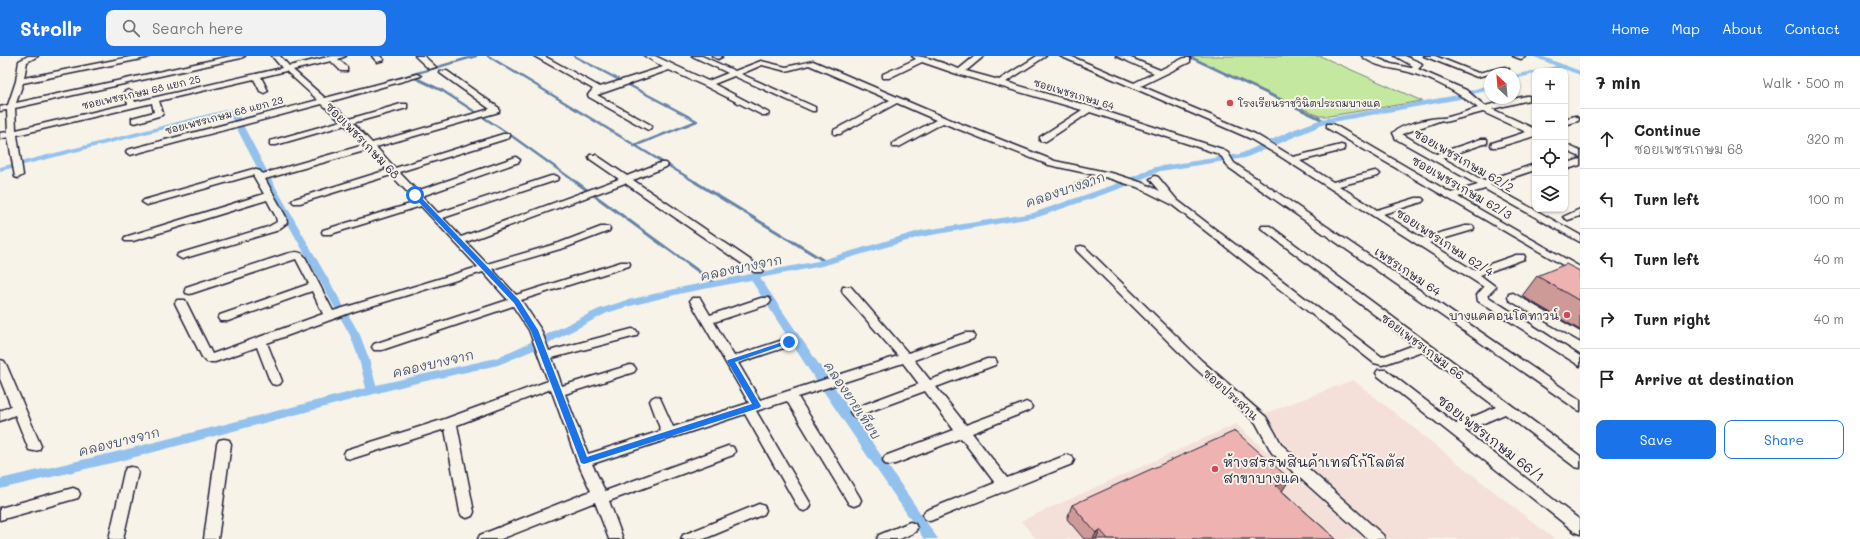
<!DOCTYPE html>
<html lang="en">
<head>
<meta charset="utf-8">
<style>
  body { margin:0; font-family:Mali,"Playpen Sans Thai",sans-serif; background:#f2f2f2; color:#222 }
  .controls { position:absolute; right:12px; top:12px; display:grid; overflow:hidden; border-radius:8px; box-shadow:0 1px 3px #0004 }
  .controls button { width:36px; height:36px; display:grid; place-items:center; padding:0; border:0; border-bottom:1px solid #e0e0e0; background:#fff; color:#222; font:20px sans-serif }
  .compass { position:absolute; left:1484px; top:12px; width:36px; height:36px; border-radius:50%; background:#fff; box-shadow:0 1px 3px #0004; rotate:334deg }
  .stop { position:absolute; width:12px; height:12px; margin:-9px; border:3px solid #1a73e8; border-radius:50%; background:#fff }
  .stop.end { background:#1a73e8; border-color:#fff; box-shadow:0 1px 4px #0008 }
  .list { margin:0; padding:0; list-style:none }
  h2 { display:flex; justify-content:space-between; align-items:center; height:52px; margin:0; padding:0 16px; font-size:17px }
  h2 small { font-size:13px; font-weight:400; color:#767676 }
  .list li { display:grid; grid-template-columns:26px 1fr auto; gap:12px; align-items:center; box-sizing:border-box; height:60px; padding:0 16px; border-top:1px solid #e0e0e0 }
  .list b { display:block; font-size:15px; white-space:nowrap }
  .list p { margin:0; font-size:13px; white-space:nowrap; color:#767676 }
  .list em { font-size:13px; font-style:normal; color:#767676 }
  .actions { display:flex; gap:8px; padding:12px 16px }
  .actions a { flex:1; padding:9px 0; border:1px solid #1a73e8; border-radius:8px; text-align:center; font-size:14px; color:#1a73e8 }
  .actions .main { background:#1a73e8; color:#fff }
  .icon { flex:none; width:22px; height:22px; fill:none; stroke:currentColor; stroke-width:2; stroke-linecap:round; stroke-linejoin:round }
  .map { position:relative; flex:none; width:1580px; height:483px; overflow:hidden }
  header { display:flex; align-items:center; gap:24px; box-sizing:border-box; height:56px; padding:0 20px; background:#1a73e8; color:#fff }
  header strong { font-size:19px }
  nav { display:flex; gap:22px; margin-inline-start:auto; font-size:14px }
  .search { width:280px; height:36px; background:#f2f2f2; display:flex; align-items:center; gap:10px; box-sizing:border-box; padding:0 14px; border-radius:8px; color:#767676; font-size:15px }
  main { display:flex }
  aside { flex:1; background:#fff }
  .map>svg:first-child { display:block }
  .built { fill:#f4e0d8 }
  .green { fill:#c5e8a1; stroke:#74856e }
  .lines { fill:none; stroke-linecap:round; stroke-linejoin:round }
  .stream-far1 { stroke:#6681a6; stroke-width:2.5 }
  .stream { stroke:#6681a6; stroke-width:3 }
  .canal { fill:#93c1ee; fill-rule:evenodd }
  .street-casing { stroke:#22223b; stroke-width:3 }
  .street { fill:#f7f3e8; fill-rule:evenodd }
  .wall { fill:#cd9a98; stroke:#22223b }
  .shaded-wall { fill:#a77d7c; stroke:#22223b }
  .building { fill:#eeb3b1; stroke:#22223b }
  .route { fill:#1a73e8 }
  .poi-dot { fill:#d1495b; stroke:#f7f3e8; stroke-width:1.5 }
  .labels { text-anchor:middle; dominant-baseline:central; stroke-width:4; stroke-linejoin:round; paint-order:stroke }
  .far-street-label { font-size:10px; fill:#22223b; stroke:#f7f3e8 }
  .far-poi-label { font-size:10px; fill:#22223b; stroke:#f7f3e8; text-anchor:start }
  .street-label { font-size:12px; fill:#22223b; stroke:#f7f3e8 }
  .poi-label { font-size:12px; fill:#22223b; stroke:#f7f3e8; text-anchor:end }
  .water-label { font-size:13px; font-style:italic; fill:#445271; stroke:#f7f3e8 }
  .near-street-label { font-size:14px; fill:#22223b; stroke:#f7f3e8 }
  .near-poi-label { font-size:14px; fill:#22223b; stroke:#f7f3e8; text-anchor:start }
</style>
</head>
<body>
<header>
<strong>Strollr</strong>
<div class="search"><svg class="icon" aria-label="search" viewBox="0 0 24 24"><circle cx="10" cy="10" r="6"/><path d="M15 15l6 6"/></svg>Search here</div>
<nav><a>Home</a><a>Map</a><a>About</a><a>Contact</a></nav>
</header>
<main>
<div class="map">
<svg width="1580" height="483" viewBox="0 0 1580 483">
  <rect width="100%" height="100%" fill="#f7f3e8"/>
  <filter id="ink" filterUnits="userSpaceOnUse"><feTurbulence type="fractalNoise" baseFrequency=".025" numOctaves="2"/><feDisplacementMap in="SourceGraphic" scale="8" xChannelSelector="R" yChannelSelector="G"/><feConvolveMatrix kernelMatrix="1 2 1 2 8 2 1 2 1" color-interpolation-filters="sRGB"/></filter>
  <g filter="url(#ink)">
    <g class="built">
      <path d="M1353 324 1554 483H1389L1290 395 1264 358Z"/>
      <path d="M1236 368 1365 483H1036L1021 465Z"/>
    </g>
    <path class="green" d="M1188 0H1320L1422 45 1329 60H1319Z"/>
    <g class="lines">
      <g class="stream-far1">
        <path d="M488 0 697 127"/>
        <path d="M574 0 697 65 634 90"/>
        <path d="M1188 0 1325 65"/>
        <path d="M409 19 443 35 509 78 577 127"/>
        <path d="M386 26 476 0"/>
      </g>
      <g class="stream">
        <path d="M576 126 716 228"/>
        <path d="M695 126 826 206"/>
      </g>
      <g class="canal">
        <path d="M1532 0H1541L1580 15V19L1564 13 1535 15V18L1514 23V19L1556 10Z"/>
        <path d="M1490 28V32L1460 43 1327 67 1245 102 1160 115 1122 132 1038 161 920 181 822 210 760 222 938 483H924L809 314 751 224 683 237 626 251 607 257 541 291 498 309 408 329 120 405 0 433V423L120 395 366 332 359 303 350 279 263 123 264 121 267 120 271 123 360 279 369 303 376 329 496 302 533 285 599 253 624 245 683 231 818 205 919 175 1033 157 1116 128 1155 111 1240 98 1295 73 1322 63 1458 39Z"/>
        <path d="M229 53 236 55 241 64 240 66H234L228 57 0 115V111Z"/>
        <path d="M236 67H239L243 69 268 117 267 119H261L260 117 235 69Z"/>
      </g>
      <defs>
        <g id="street">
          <path d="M28 0H38L27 6 24 22 135 0H150L146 2 23 27 16 47 231 0H245L241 2 15 52 16 74 128 48 124 36 128 34 132 36 135 46 282 12 272 0H280L289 10 332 0H346L338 3 347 11V15H341L331 5 293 14 325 42 417 18 421 20 329 46 349 63 401 48H407V52L353 67 372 87 490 53 440 17 441 15H447L499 52V56L376 91 395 112 503 78H509L510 80 509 82 399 116 417 135 513 102 516 101 520 104 519 106 422 140 438 157 551 120H557L559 122 557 124 443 162 461 181 619 123 590 103 589 101 590 99H596L627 120 660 107H666L668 109 666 111 633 124 762 212 763 214 762 216H754L625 127 466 186 487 208 559 187 601 171H609L610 173 609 175 567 191 492 213 516 239 621 206H629L630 208 629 210 521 244 541 274 549 295 632 273 636 274 638 277 636 280 552 302 562 330 630 309 634 310 636 313 634 316 565 338 588 398 661 375 650 345 652 342 656 340 660 342 673 371 749 347 690 245 692 242H700L710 259 761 242H769L771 245 769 248 714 266 734 300 789 282 793 283 795 286 793 289 738 307 760 344 898 300 843 237 842 234 843 231H851L908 297 965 277H973L975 280 973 283 914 304 930 324 987 303H995L997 306 995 309 936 331 966 369 1022 348 1026 346 1030 348 1032 351 1030 354 972 377 1007 422 1067 399 1072 400 1074 404 1072 408 935 463 930 465 925 463 923 459 925 455 995 427 961 382 895 408 890 409 885 408 883 404 885 400 954 374 925 335 860 359 856 361 852 359 850 356 852 353 919 328 903 307 798 341 859 440 861 444 859 448 854 450 849 448 787 345 756 355 809 445 811 449 809 453 804 455 799 453 745 358 592 408 605 435 728 390 733 391 735 395 733 399 609 445 623 483H609L595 446 501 483H478L480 479 591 435 577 405 551 333 457 369 474 456 472 460 467 462 462 460 460 456 445 373 351 403 346 402 344 398 346 394 445 363 548 325 529 274 513 250 382 294H374L372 291 374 288 508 244 483 216 355 255 267 287 282 325 280 328 276 329 272 328 270 325 257 291 215 306H207L202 301 175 247 177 244H185L212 298 323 258 312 235 228 265H220L218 262 220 259 309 228 296 203 190 238 186 237 185 234 186 231 286 198C294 196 300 194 305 201L333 255 478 211 421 150 331 178H323L322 176 323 174 417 146 391 119 300 147H294L292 145 294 143 387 114 368 94 265 123 286 161 287 167 276 175 182 203 177 200 178 198 268 171 277 166 276 161 267 144 133 185H125L124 183 125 181 264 138 253 119 147 149 142 146 144 144 253 113 260 115 262 118 364 89 345 69 276 89H270V85L341 65 322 48 130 99 126 96 127 94 318 44 286 15 261 21 268 35 264 37 260 35 254 23 159 45 163 57 162 59 135 67 132 66V62L154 56 152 47 17 79 23 119 18 122 15 121 8 81 0 83V77L8 76 7 54 0 55V51L8 49 16 25 19 5Z"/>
          <path d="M372 0H380L384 4 377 6Z"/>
          <path d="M415 0H424L436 11 429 13Z"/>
          <path d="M534 0H544L600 31 663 11 645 0H655L708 25 728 17 692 0H702L735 15 761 5 786 11 813 5 946 62 1055 105 1115 118 1143 127 1160 135 1150 123 1155 120 1158 121 1177 144 1382 301 1414 289 1261 172 1262 170H1270L1580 400V412L1575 411 1505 358 1465 375 1580 464V478L1575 476 1378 320 1376 317 1378 314H1386L1456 368 1496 351 1422 295 1382 309 1374 307 1171 148 1137 131 1105 121 1081 133H1075L1073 131 1075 129 1095 119 1049 109 943 67 899 91H893V87L936 64 897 47 840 78H834V74L890 44 809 9 786 15 762 9 741 18 815 51V55H812L734 20 714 28 769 57 768 59H762L705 30 669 14 597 39 651 69 652 71 648 74 589 41 588 39 593 33Z"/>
          <path d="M712 0H721L722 1 718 3Z"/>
          <path d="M912 0C928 0 944 8 959 13L975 0H984L966 15 999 24 1037 0H1046L1006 26 1092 51 1222 93 1228 97 1234 107 1580 344V355L1576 353 1228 111 1222 101 1216 97 1090 56 1046 85H1040V81L1082 54 957 18 922 6 889 22H883V18L916 3Z"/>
          <path d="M1060 0H1070L1134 27 1154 17 1116 0H1126L1160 14 1184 2H1190V6L1141 30 1255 78 1293 101 1341 89 1344 90V94L1300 105 1333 126 1375 115 1378 116 1380 118 1378 120 1339 130 1377 154 1416 142H1422L1424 144 1422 146 1383 158 1422 182 1465 170H1473L1474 172 1473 174 1429 187 1473 214 1516 199H1524L1525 201 1524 203 1480 219 1496 231 1487 240 1580 300V310L1478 245 1477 239 1484 231 1278 99 1249 82Z"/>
          <path d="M1362 0H1372L1391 8 1411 12 1413 10 1395 0H1405L1421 7 1422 9 1418 13 1420 14 1466 34 1485 50 1526 40H1529V44L1492 53 1535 73V80L1498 91H1492L1491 89 1492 87 1526 76 1483 56 1445 66 1442 64 1402 78 1436 98 1481 83H1487V87L1442 102 1484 125 1535 108V114L1490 129 1580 179V186L1485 133 1458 141 1580 211V219L1327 72V68H1333L1451 137 1478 129 1396 83 1393 77C1401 68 1431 62 1442 62 1450 62 1469 54 1478 52 1459 37 1436 24 1412 17 1396 12 1375 12 1362 0Z"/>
          <path d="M1424 0H1435L1478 17 1505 11 1509 13 1477 21Z"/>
          <path d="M1513 0H1524L1525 1 1521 3Z"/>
          <path d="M1575 60 1579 63 1578 65 1565 69V63Z"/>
          <path d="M1565 88 1580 95V101L1565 94Z"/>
          <path d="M1580 103V109L1565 114V108Z"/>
          <path d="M1580 153V160L1568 164 1563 161Z"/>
          <path d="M1081 190 1085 191 1202 305 1266 361 1282 389 1383 479 1385 483H1368L1272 397 1256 367 1194 311 1077 195 1076 193 1077 191Z"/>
          <path d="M1513 237 1580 276V285L1509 244 1508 241 1509 238Z"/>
          <path d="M0 304 4 305 6 308 41 390 39 394 34 395 29 394 15 359 0 365V355L11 350 0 323Z"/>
          <path d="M224 383 229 384 231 388 218 483H204L217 388 219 384Z"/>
          <path d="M131 411 136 412 138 416 123 483H109L124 416 126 412Z"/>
          <path d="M73 432 78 434 80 438 78 442 0 464V452Z"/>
          <path d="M759 448 764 450 766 454 764 458 704 483H681L683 479Z"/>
          <path d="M910 466 915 468 917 472 915 476 900 483H877L879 479Z"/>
        </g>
      </defs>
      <use href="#street" class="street-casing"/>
      <use href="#street" class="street"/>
    </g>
    <g class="wall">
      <path d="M1580 215V274L1522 240 1537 220Z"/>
      <path d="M1282 435 1336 483H1084L1067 463 1072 449Z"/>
    </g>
    <g class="shaded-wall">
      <path d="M1290 423 1281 437 1276 430Z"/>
      <path d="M1100 474 1096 483H1093L1096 477Z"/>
    </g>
    <g class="building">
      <path d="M1566 208 1580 215V245L1537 220Z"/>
      <path d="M1235 375 1290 423 1276 430 1336 483H1108L1100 474 1096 477 1072 449Z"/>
    </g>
  </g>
  <path class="route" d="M413 137H417L519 244 538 274 587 401 752 348 727 305 728 304 789 284 793 286 735 306 761 350 759 352 584 408 581 407 531 275 514 247 413 140Z"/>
  <g class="poi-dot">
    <circle cx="1230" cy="47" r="4"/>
    <circle cx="1567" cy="259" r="4"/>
    <circle cx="1215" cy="413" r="4"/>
  </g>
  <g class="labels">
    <g class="far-street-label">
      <text transform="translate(141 36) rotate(-13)">ซอยเพชรเกษม 68 แยก 25</text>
      <text transform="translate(1074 38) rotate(17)">ซอยเพชรเกษม 64</text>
      <text transform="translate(224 59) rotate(-15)">ซอยเพชรเกษม 68 แยก 23</text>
    </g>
    <g class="far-poi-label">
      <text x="1238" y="47">โรงเรียนราชวินิตประถมบางแค</text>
    </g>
    <g class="street-label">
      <text transform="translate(363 84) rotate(46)">ซอยเพชรเกษม 68</text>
      <text transform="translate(1464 104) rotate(30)">ซอยเพชรเกษม 62/2</text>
      <text transform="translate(1462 131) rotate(30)">ซอยเพชรเกษม 62/3</text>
      <text transform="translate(1445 186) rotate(33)">ซอยเพชรเกษม 62/4</text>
      <text transform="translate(1408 215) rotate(34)">เพชรเกษม 64</text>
      <text transform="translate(1423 290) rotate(37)">ซอยเพชรเกษม 66</text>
      <text transform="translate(1231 338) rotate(42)">ซอยประสาน</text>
    </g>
    <g class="poi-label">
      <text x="1559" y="259">บางแคคอนโดทาวน์</text>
    </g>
    <g class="water-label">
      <text transform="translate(1065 133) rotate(-19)">คลองบางจาก</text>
      <text transform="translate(741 211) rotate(-12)">คลองบางจาก</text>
      <text transform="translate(433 307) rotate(-13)">คลองบางจาก</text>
      <text transform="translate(853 344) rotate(56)">คลองยายเทียบ</text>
      <text transform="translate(119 385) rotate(-14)">คลองบางจาก</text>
    </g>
    <g class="near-street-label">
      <text transform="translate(1491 382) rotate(38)">ซอยเพชรเกษม 66/1</text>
    </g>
    <g class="near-poi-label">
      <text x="1223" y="405">ห้างสรรพสินค้าเทสโก้โลตัส<tspan x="1223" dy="16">สาขาบางแค</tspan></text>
    </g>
  </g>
</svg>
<div class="controls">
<button>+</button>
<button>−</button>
<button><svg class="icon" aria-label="locate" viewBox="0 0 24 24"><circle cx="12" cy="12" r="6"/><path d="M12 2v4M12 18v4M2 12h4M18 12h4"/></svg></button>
<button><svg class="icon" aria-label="layers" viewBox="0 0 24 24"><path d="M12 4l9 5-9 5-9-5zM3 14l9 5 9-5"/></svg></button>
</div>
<svg class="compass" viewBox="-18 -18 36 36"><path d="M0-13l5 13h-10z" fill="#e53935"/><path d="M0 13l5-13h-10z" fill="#767676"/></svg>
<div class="stop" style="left:415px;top:139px"></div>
<div class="stop end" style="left:789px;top:286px"></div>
</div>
<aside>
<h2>7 min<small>Walk · 500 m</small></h2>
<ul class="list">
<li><svg class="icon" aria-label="ahead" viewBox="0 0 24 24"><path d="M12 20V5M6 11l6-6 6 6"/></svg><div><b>Continue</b><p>ซอยเพชรเกษม 68</p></div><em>320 m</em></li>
<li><svg class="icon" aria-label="left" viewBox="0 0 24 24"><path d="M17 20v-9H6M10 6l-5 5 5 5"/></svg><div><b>Turn left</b></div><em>100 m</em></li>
<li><svg class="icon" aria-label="left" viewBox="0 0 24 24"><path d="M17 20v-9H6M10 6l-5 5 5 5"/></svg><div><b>Turn left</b></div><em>40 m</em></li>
<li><svg class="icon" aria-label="right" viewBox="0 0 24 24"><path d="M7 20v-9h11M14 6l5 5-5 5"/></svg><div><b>Turn right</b></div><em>40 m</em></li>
<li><svg class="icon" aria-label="arrive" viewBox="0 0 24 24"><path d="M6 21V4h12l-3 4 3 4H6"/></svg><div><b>Arrive at destination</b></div></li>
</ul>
<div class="actions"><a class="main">Save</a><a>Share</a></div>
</aside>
</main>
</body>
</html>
